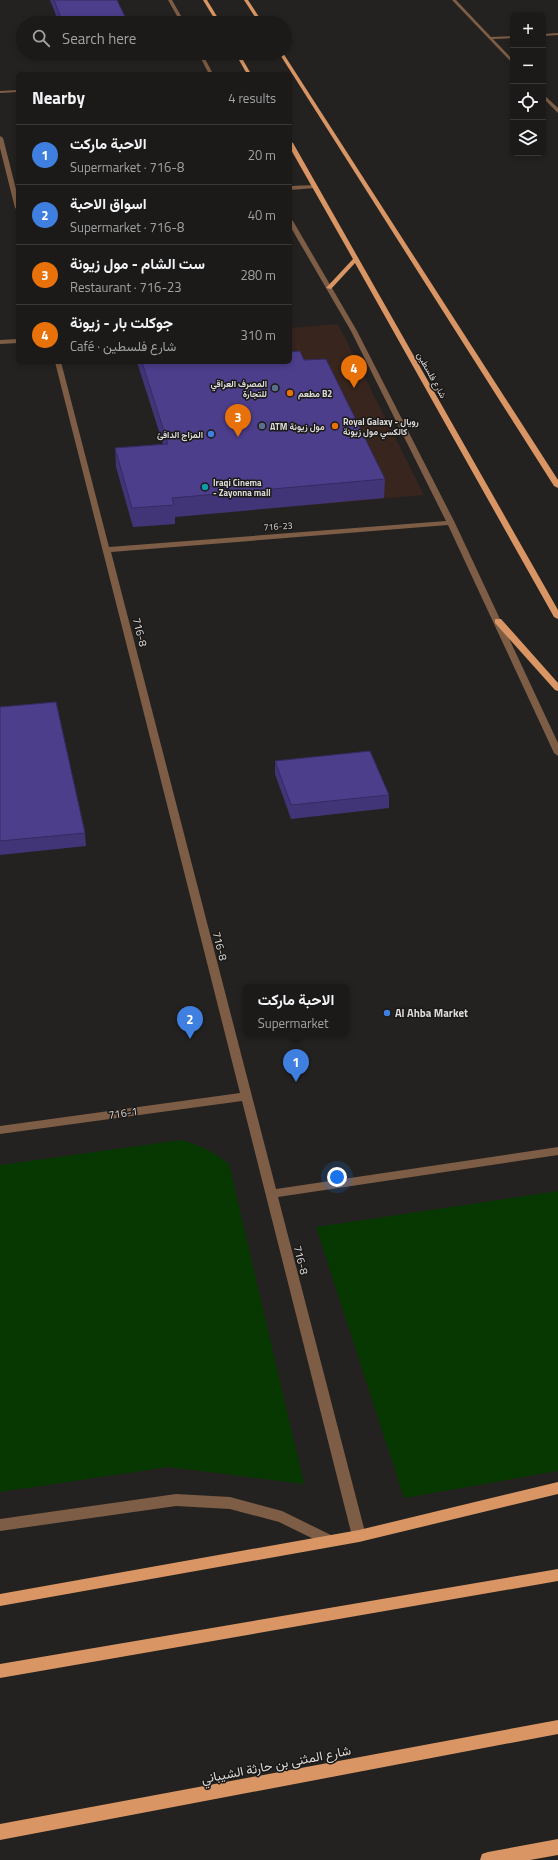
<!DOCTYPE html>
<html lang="en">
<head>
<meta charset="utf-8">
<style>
  body { margin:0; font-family:"Titillium Web",Vazirmatn,sans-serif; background:#242321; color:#f1f3f6 }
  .controls { position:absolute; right:12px; top:12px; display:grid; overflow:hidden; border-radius:6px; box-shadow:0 2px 6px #0003 }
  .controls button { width:36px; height:36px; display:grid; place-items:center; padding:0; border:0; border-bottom:1px solid #393837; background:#1b1a18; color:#f1f3f6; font:20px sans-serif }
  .you { position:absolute; left:337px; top:1177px; width:14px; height:14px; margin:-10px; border:3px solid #fff; border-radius:50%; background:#1a73e8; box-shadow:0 0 0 6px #1a73e833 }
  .badge { display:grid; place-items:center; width:26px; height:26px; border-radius:50%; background:#87bbfb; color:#fff; font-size:13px; font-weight:700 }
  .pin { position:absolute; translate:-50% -33px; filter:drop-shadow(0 1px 2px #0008) }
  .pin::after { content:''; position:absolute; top:21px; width:14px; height:12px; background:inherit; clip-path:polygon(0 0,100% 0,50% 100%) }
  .popup { position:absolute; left:243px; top:984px; width:106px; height:52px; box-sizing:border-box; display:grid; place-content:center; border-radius:6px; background:#1b1a18; filter:drop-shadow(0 1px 3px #0005); font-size:13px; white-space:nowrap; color:#a0a1a2 }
  .popup b { font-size:15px; color:#f1f3f6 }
  .popup::after { content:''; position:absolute; left:50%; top:100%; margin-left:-8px; border:8px solid transparent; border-top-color:#1b1a18 }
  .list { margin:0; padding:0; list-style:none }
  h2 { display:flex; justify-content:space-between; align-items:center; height:52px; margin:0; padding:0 16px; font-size:17px }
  h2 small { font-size:13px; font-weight:400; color:#a0a1a2 }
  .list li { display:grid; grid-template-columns:26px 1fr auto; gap:12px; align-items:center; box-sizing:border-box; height:60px; padding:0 16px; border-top:1px solid #393837 }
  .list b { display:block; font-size:15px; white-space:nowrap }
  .list p { margin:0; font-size:13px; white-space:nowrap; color:#a0a1a2 }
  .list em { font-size:13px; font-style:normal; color:#a0a1a2 }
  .icon { flex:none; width:22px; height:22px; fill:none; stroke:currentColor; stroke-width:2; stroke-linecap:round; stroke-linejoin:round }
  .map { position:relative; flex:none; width:558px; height:1860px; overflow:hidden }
  .search { position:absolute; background:#1b1a18; box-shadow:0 2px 6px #0003; left:16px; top:16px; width:276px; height:44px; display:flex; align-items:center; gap:10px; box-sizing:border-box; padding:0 14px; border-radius:22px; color:#a0a1a2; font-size:15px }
  .panel { position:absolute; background:#1b1a18; box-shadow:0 2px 6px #0003; left:16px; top:72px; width:276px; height:292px; border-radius:6px }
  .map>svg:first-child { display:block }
  .commercial { fill:#37251e }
  .green { fill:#083801 }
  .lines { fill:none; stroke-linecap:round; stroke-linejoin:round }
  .minor { fill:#7d5d45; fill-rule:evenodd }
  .major { fill:#d99664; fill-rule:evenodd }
  .wall { fill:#413578 }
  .building { fill:#4c3e8b; stroke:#352b61 }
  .service-dot { fill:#5c6f8a; stroke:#1b1917; stroke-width:1.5 }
  .food-dot { fill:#e8710a; stroke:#1b1917; stroke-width:1.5 }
  .shop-dot { fill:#3f7fe0; stroke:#1b1917; stroke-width:1.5 }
  .culture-dot { fill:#0f9aa8; stroke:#1b1917; stroke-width:1.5 }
  .labels { text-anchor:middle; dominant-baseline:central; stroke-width:3; stroke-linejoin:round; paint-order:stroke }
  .far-street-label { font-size:9px; fill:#dcdbd9; stroke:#1b1917 }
  .far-poi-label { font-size:9px; font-weight:bold; fill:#dcdbd9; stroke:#1b1917; text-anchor:start }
  .street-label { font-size:11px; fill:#dcdbd9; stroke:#1b1917 }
  .poi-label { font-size:11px; font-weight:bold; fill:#dcdbd9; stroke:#1b1917; text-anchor:start }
  .near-street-label { font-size:13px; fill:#dcdbd9; stroke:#1b1917 }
</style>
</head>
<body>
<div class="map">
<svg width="558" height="1860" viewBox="0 0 558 1860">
  <rect width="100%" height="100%" fill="#242220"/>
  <path class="commercial" d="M338 324 424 495 174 517 175 524 133 527 116 467 169 462 137 362H290V328Z"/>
  <g class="green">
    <path d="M181 1140C200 1145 214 1152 229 1164L304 1484 169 1467 0 1492V1165Z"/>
    <path d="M558 1191V1471L404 1498 316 1227Z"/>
  </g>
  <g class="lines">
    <g class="minor">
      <path d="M168 0H172L185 23H181Z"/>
      <path d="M452 0H456L491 37 513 36V38L493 39 513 60V64Z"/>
      <path d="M558 33V35L543 36V34Z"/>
      <path d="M198 53H202L213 74H209Z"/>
      <path d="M18 90V92L0 93V91Z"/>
      <path d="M543 94 558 108V113L543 98Z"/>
      <path d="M0 136 3 138 18 197V210L15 208 0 148Z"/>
      <path d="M317 185V187L315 188 290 190V186Z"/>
      <path d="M290 219 293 221 357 331 455 523 558 743V756L554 753 448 525 111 552 276 1189 558 1147V1155L278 1197 366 1536 364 1540 359 1542 354 1540 352 1536 242 1101 0 1134V1126L240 1093 55 362H61L109 547 446 521 351 331 290 226Z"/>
      <path d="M18 339V343L0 344V340Z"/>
      <path d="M176 1494 230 1497 282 1511 335 1537 337 1541 335 1545 330 1547 279 1522 230 1509 176 1506 0 1531V1519Z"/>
    </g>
    <g class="major">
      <path d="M203 0H207L221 23H217Z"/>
      <path d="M244 0H248L263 23H259Z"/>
      <path d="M235 53H239L251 74H247Z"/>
      <path d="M279 53H283L558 480V488L554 486Z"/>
      <path d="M290 141 293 143 558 610V619L554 617 355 263 331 289 326 288 353 259 290 148Z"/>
      <path d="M495 619H501L558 683V691L555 690 495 623Z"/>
      <path d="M558 1482V1494L359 1542 0 1606V1594L359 1530Z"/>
      <path d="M558 1569V1581L0 1678V1664Z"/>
      <path d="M558 1720V1734L0 1840V1824Z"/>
      <path d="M558 1839V1855L530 1860H480L482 1854 488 1852Z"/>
    </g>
  </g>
  <g class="wall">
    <path d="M50 0H117L128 23H59Z"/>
    <path d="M71 53H87L71 54Z"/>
    <path d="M304 360 385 479 384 498 175 517V524L133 527 116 467 115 448 163 444 137 362H290Z"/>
    <path d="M0 707 85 833 86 846 0 855Z"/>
    <path d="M275 761 389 795V808L291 819 275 774Z"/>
  </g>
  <g class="building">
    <path d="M54 0H117L128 23H63Z"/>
    <path d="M300 351 304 360 326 359 385 479 172 498 174 505 132 508 115 448 168 444 142 362H290V352Z"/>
    <path d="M56 702 85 833 0 841V707Z"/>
    <path d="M370 751 389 795 291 805 275 761Z"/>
  </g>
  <g class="service-dot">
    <circle cx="275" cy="388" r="4"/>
    <circle cx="262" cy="426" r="4"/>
  </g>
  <g class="food-dot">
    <circle cx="290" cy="393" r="4"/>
    <circle cx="335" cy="426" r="4"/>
  </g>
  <g class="shop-dot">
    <circle cx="211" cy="434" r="4"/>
    <circle cx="387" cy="1013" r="4"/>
  </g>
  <circle class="culture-dot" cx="205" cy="487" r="4"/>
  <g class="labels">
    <g class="far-street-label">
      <text transform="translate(432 375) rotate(61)">شارع فلسطين</text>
      <text transform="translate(278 526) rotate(-4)">716-23</text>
    </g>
    <g class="far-poi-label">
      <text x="267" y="383" text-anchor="end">المصرف العراقي<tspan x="267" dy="10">للتجارة</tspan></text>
      <text x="298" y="393">مطعم B2</text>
      <text x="343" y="421">Royal Galaxy - رويال<tspan x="343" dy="10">كالكسي مول زيونة</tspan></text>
      <text x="270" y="426">ATM مول زيونة</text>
      <text x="203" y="434" text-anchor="end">المزاج الدافئ</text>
      <text x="213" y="482">Iraqi Cinema<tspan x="213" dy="10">- Zayonna mall</tspan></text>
    </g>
    <g class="street-label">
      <text transform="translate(140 632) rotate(76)">716-8</text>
      <text transform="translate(220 946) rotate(76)">716-8</text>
      <text transform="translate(123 1113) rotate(-8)">716-1</text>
      <text transform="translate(301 1260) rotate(76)">716-8</text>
    </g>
    <g class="poi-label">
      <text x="395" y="1013">Al Ahba Market</text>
    </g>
    <g class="near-street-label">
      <text transform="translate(276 1764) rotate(-11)">شارع المثنى بن حارثة الشيباني</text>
    </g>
  </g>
</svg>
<div class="controls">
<button>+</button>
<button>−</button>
<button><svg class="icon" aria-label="locate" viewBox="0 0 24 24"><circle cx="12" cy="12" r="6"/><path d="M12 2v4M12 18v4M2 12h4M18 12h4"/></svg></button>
<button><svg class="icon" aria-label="layers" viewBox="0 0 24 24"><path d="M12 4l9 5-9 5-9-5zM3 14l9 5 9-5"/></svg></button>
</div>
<div class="you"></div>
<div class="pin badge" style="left:296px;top:1082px;background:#3f7fe0">1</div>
<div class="popup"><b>الاحبة ماركت</b>Supermarket</div>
<div class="pin badge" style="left:190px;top:1039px;background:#3f7fe0">2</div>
<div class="pin badge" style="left:238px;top:437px;background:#e8710a">3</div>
<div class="pin badge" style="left:354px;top:388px;background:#e8710a">4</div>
<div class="search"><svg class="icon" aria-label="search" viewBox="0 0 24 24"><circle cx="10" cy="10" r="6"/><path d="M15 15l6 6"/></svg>Search here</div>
<section class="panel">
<h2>Nearby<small>4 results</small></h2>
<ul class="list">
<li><span class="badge" style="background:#3f7fe0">1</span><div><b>الاحبة ماركت</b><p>Supermarket · 716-8</p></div><em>20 m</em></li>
<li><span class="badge" style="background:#3f7fe0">2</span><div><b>اسواق الاحبة</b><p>Supermarket · 716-8</p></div><em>40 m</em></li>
<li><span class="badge" style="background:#e8710a">3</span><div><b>ست الشام - مول زيونة</b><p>Restaurant · 716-23</p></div><em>280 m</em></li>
<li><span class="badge" style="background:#e8710a">4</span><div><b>جوكلت بار - زيونة</b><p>Café · شارع فلسطين</p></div><em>310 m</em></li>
</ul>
</section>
</div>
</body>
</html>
